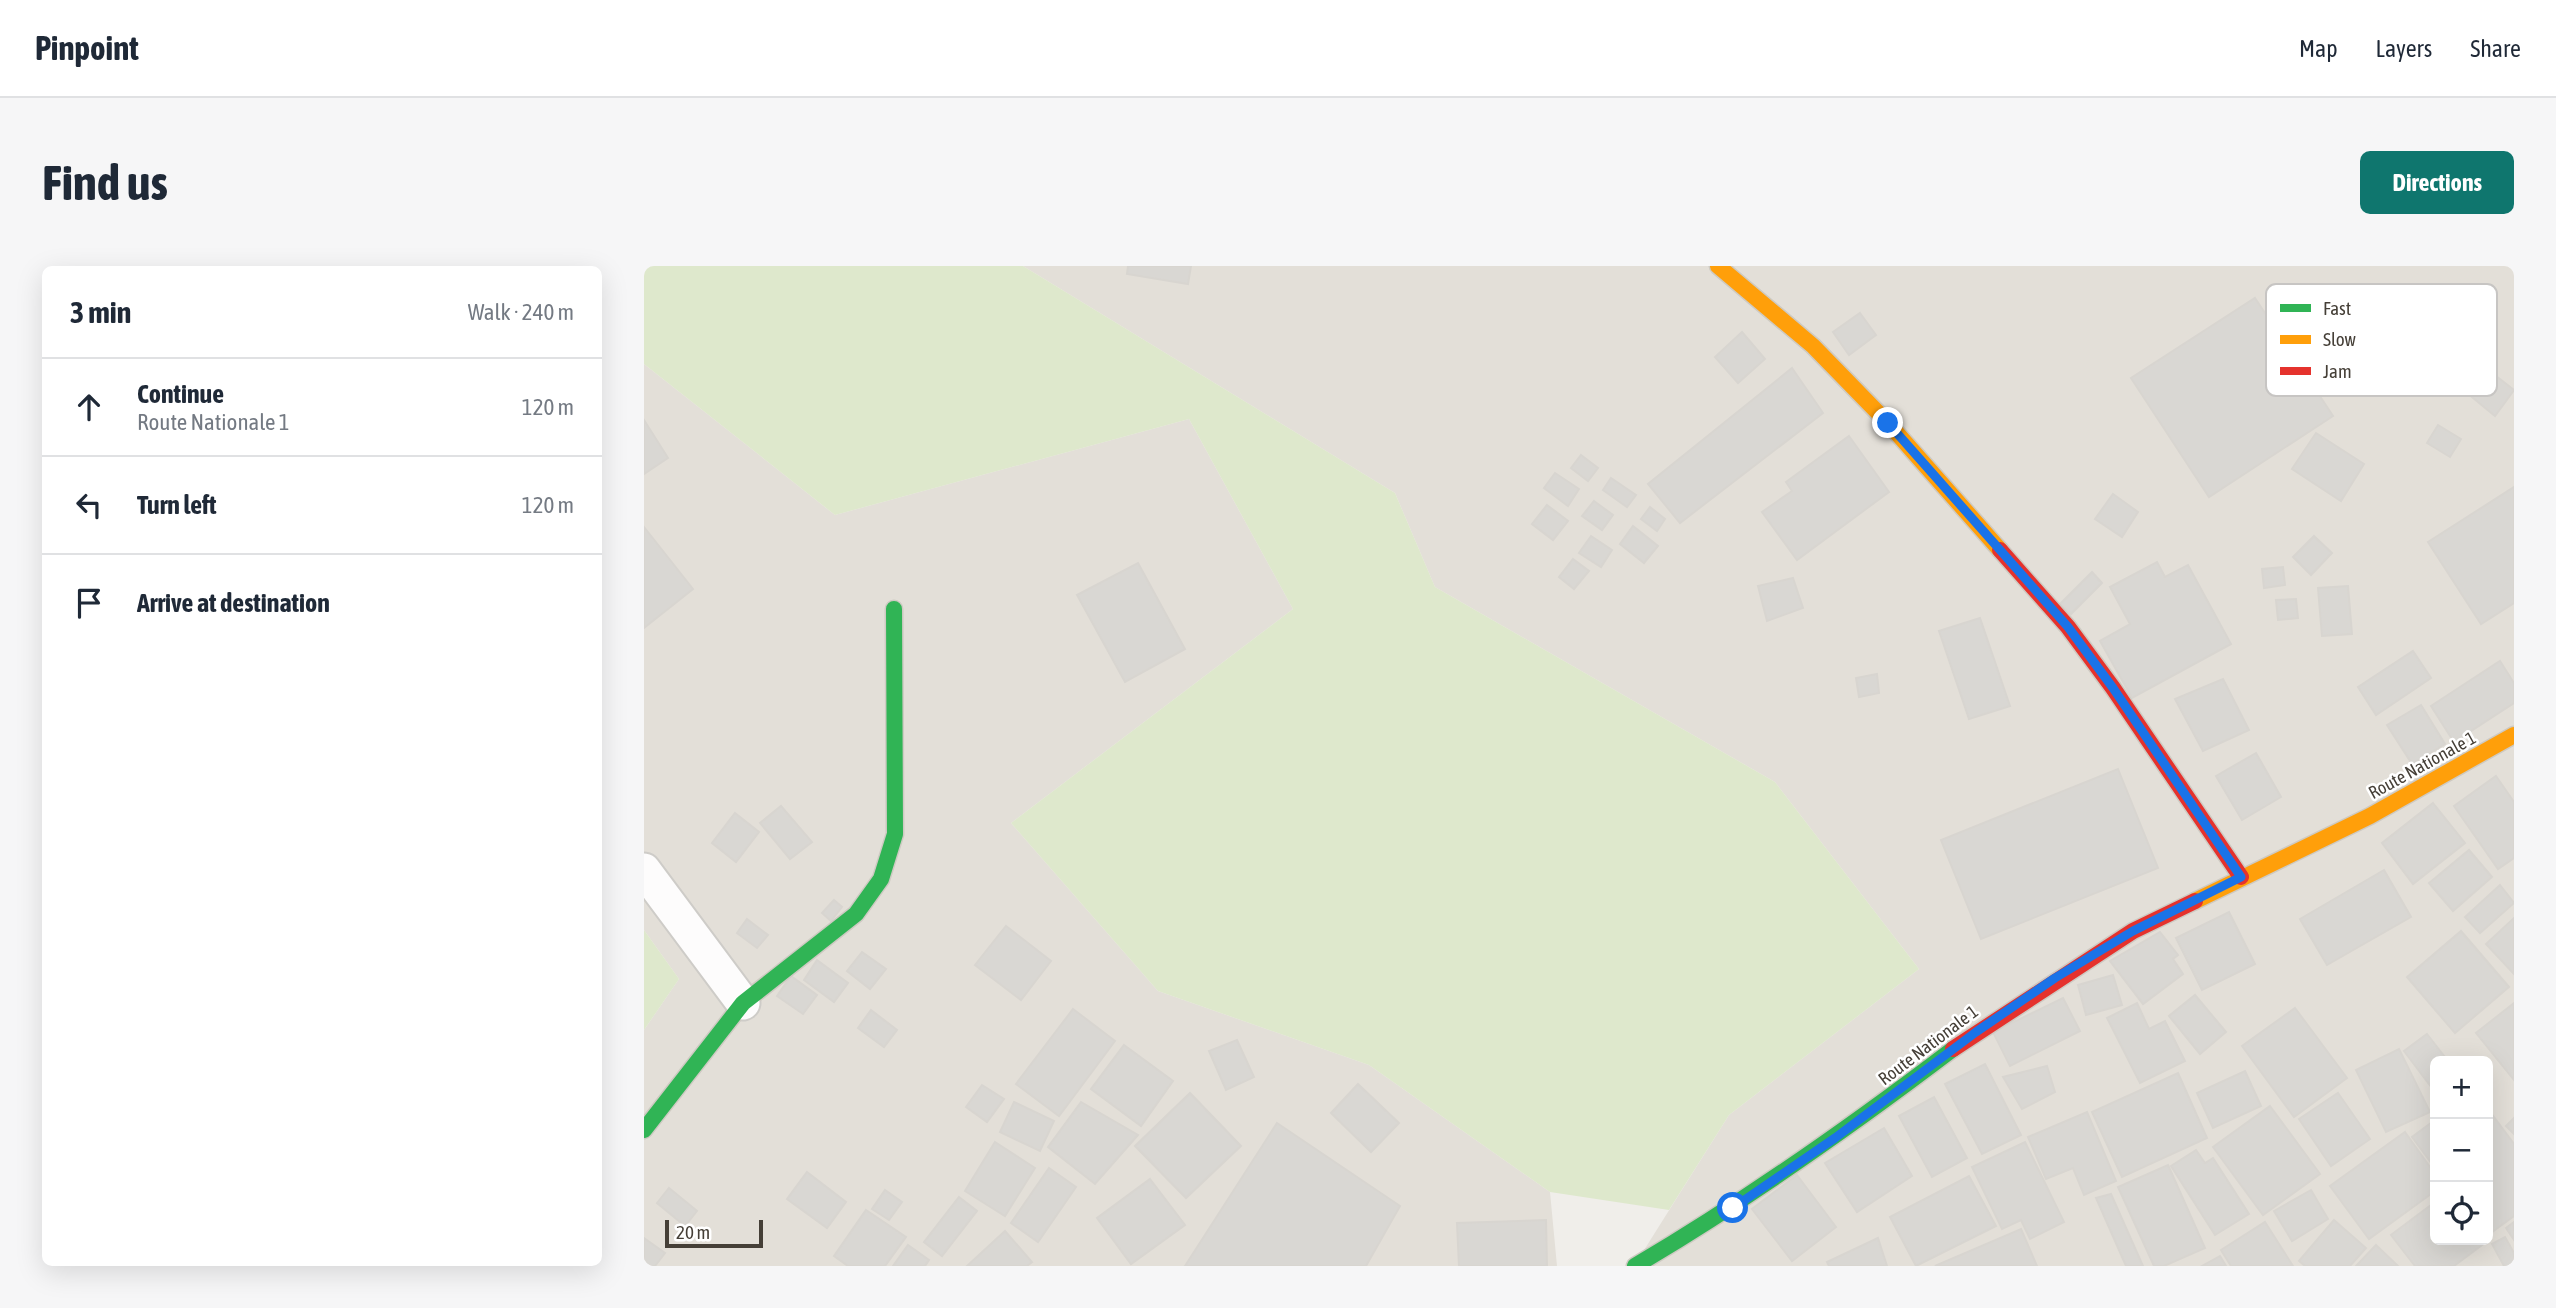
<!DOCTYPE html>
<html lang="en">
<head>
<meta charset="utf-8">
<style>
  body { margin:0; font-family:"Asap Condensed",sans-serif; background:#f6f6f7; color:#1f2937 }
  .controls { position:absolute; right:21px; bottom:21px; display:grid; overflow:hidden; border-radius:10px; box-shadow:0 7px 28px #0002 }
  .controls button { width:63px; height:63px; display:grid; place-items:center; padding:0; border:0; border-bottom:2px solid #e0e1e3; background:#fff; color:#1f2937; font:35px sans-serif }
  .scale { position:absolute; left:21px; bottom:18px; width:98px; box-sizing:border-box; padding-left:7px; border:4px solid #453f37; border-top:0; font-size:19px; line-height:24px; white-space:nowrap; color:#453f37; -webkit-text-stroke:5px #fff; paint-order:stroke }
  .stop { position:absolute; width:21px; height:21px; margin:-16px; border:5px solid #1a73e8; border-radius:50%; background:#fff }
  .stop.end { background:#1a73e8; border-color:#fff; box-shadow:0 2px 7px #0008 }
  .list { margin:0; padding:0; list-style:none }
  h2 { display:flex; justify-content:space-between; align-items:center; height:91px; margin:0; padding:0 28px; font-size:30px }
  h2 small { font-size:23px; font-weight:400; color:#747a83 }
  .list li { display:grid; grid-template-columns:46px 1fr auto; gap:21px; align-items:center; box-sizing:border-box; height:98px; padding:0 28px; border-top:2px solid #e0e1e3 }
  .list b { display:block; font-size:26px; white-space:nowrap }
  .list p { margin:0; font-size:23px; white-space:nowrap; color:#747a83 }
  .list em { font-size:23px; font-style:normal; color:#747a83 }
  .icon { flex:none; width:38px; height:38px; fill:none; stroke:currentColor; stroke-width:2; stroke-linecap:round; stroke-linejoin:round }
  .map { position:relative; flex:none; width:1870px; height:1000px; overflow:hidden; border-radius:10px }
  header { display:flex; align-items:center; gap:42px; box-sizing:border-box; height:98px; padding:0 35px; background:#fff; border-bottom:2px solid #e0e1e3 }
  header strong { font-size:33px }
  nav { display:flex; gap:38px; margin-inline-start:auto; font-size:24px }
  .intro { display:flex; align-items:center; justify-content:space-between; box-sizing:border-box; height:168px; padding:0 42px }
  h1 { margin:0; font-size:49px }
  .button { padding:18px 32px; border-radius:10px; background:#0f766e; color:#fff; font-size:24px; font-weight:700 }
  main { display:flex; gap:42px; padding:0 42px }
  aside { flex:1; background:#fff; border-radius:10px; box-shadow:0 7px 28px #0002 }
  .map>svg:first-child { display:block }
  .residential { fill:#e3dfd8; fill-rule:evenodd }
  .green { fill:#dee8cc }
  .building { fill:#d9d7d3; stroke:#d8d5d0; stroke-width:2 }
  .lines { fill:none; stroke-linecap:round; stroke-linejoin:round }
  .street-casing { stroke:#ceccc8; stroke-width:37 }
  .fast-casing { stroke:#cecac2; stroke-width:19 }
  .slow-casing { stroke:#cecac2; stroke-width:19 }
  .jam-casing { stroke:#cecac2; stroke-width:19 }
  .street { stroke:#fdfcfc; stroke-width:33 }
  .fast { stroke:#30b455; stroke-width:16 }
  .slow { stroke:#ff9f0a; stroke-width:16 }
  .jam { stroke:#e5322d; stroke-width:16 }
  .route { stroke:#1a73e8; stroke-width:9 }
  .labels { text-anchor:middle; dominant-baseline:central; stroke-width:5; stroke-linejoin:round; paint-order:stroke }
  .street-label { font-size:18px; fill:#453f37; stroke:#fff }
  .key { fill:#fff; stroke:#c7c5c3; stroke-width:2 }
  .key-label { font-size:19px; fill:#453f37 }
</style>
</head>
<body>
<header>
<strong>Pinpoint</strong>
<nav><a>Map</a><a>Layers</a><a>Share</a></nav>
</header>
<div class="intro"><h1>Find us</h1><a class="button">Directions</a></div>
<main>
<aside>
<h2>3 min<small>Walk · 240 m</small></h2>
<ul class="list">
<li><svg class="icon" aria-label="ahead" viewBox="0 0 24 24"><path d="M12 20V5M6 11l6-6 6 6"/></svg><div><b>Continue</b><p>Route Nationale 1</p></div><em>120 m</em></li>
<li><svg class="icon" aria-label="left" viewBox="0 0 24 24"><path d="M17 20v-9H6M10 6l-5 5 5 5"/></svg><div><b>Turn left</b></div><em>120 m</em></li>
<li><svg class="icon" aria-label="arrive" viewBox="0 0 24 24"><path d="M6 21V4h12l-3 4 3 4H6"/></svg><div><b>Arrive at destination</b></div></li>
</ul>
</aside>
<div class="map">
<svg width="1870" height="1000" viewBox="0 0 1870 1000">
  <rect width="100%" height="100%" fill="#f0eeea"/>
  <g class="residential">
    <path d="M379 0H1870V1000H990L1085 849 1275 703 1131 516 791 321 751 227ZM1791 795H1844V974H1791Z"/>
    <path d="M0 98 191 249 545 153 649 343 367 557 514 725 725 799 906 926 913 1000H0V764L35 713 0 664Z"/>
  </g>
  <g class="green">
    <path d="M0 0H379L751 227 791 321 1131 516 1275 703 1085 849 1025 944 906 926 725 799 514 725 367 557 649 343 545 153 191 249 0 98Z"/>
    <path d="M0 664 35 713 0 764Z"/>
  </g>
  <g class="building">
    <path d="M484 0H547L544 18 483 8Z"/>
    <path d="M1611 32 1689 150 1565 231 1487 112Z"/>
    <path d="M1216 47 1232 69 1205 89 1189 66Z"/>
    <path d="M1098 66 1121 93 1094 117 1071 91Z"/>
    <path d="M1148 102 1179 147 1036 257 1004 218Z"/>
    <path d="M1847 106 1870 124 1851 150 1828 131Z"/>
    <path d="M0 154 24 192 0 208Z"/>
    <path d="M1794 159 1817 173 1806 191 1783 177Z"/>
    <path d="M1672 167 1720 198 1697 235 1648 203Z"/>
    <path d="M1205 170 1245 226 1153 294 1118 246 1148 225 1142 216Z"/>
    <path d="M937 189 954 202 944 215 927 202Z"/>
    <path d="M911 207 935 223 924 240 900 222Z"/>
    <path d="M967 212 992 229 983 241 959 224Z"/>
    <path d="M1870 221V337L1837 358 1784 276Z"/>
    <path d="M1469 228 1494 246 1478 271 1451 253Z"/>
    <path d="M950 235 969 249 958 264 938 250Z"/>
    <path d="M903 239 924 255 909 274 888 258Z"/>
    <path d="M1006 241 1021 253 1013 265 997 253Z"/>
    <path d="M989 260 1014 280 1000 297 976 278Z"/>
    <path d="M0 261 49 323 0 362Z"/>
    <path d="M947 270 968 284 957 301 935 287Z"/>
    <path d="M1670 270 1688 287 1667 309 1649 291Z"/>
    <path d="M929 293 945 305 930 323 915 311Z"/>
    <path d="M1513 296 1521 311 1544 299 1587 378 1488 432 1456 375 1486 358 1466 321Z"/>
    <path d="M494 297 541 383 481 416 433 329Z"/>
    <path d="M1639 301 1641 319 1620 322 1618 303Z"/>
    <path d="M1448 306 1458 317 1427 348 1416 338Z"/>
    <path d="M1149 312 1159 342 1123 355 1114 320Z"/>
    <path d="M1704 320 1708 368 1678 370 1674 322Z"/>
    <path d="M1652 333 1654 352 1634 354 1632 334Z"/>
    <path d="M1336 352 1366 440 1325 453 1295 365Z"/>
    <path d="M1769 385 1787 412 1732 449 1714 421Z"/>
    <path d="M1856 395 1870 417V437L1810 476 1787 440Z"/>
    <path d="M1233 408 1235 427 1215 431 1212 412Z"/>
    <path d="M1579 413 1605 464 1559 485 1531 433Z"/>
    <path d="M1777 439 1801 478 1768 498 1743 459Z"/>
    <path d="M1612 487 1637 531 1598 554 1572 510Z"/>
    <path d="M1474 503 1514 602 1337 673 1297 574Z"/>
    <path d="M1852 510 1870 536V592L1854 603 1810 540Z"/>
    <path d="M1789 537 1821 577 1769 618 1738 577Z"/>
    <path d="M137 540 168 576 146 593 116 557Z"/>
    <path d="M91 547 115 566 92 596 68 577Z"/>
    <path d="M1825 584 1848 611 1809 645 1785 617Z"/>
    <path d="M1740 604 1767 651 1683 699 1656 653Z"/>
    <path d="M1856 619 1870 637 1836 667 1821 651Z"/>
    <path d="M190 634 198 641 187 655 178 647Z"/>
    <path d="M1585 646 1611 698 1558 724 1532 672Z"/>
    <path d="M1870 652V708L1842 678Z"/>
    <path d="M103 653 124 669 113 682 93 667Z"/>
    <path d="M362 660 407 695 377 734 331 699Z"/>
    <path d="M1817 665 1865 721 1811 767 1763 711Z"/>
    <path d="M1516 666 1534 689 1529 693 1539 708 1499 738 1466 695Z"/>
    <path d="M218 686 242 703 226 723 203 705Z"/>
    <path d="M173 694 204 717 190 736 160 714Z"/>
    <path d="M1469 709 1478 739 1442 749 1434 719Z"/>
    <path d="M147 710 173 729 159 748 133 730Z"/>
    <path d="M1551 729 1582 766 1556 788 1525 750Z"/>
    <path d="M1419 732 1436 765 1366 800 1349 766Z"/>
    <path d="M1493 737 1505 763 1521 755 1541 795 1496 817 1463 752Z"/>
    <path d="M1870 737V814L1832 767Z"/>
    <path d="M1651 742 1703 812 1650 851 1598 780Z"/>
    <path d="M429 743 471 775 415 850 372 818Z"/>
    <path d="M227 744 253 764 240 781 214 762Z"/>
    <path d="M1783 768 1804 795H1791V826L1760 785Z"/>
    <path d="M593 774 610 811 582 824 565 785Z"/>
    <path d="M480 779 529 815 497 860 447 823Z"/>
    <path d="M1755 783 1786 846 1742 866 1712 804Z"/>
    <path d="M1341 798 1377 869 1338 888 1301 818Z"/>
    <path d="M1403 800 1411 826 1378 843 1359 811Z"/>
    <path d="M1601 805 1617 840 1569 862 1553 827Z"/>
    <path d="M1534 807 1563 872 1478 911 1448 846Z"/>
    <path d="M714 818 755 857 727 886 687 847Z"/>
    <path d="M338 819 360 833 343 856 322 841Z"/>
    <path d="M546 827 597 880 542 932 491 880Z"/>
    <path d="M1694 827 1726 873 1687 900 1655 853Z"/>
    <path d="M1290 831 1323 892 1288 911 1255 850Z"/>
    <path d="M370 836 410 855 396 885 356 866Z"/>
    <path d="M437 836 494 869 451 918 404 881Z"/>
    <path d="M1626 840 1676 908 1619 949 1569 881Z"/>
    <path d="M1844 843 1870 878V950L1844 969Z"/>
    <path d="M1443 846 1472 915 1440 929 1429 902 1402 913 1384 871Z"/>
    <path d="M1870 852V868L1862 860Z"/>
    <path d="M1791 854V902L1768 871Z"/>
    <path d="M633 857 756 940 722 1000H541Z"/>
    <path d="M1240 862 1268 910 1213 946 1181 897Z"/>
    <path d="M1761 866 1791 908V925L1725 973 1686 920Z"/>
    <path d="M351 876 391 902 361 950 321 925Z"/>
    <path d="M1381 876 1420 956 1386 973 1377 954 1358 963 1328 901Z"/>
    <path d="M1552 884 1561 897 1569 892 1605 948 1571 969 1527 900Z"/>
    <path d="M1524 899 1561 982 1520 1000H1510L1474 921Z"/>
    <path d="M405 902 432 921 394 976 367 957Z"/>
    <path d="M163 906 202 936 183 962 143 933Z"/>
    <path d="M1153 909 1192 961 1148 995 1108 943Z"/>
    <path d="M1325 910 1352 960 1272 1000 1246 951Z"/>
    <path d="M506 913 541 959 487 998 453 952Z"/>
    <path d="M25 922 53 945 41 960 13 937Z"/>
    <path d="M241 924 258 936 245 954 228 943Z"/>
    <path d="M1667 924 1684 953 1648 975 1630 945Z"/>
    <path d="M1467 928 1499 1000H1482L1452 932Z"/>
    <path d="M315 931 333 945 298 990 280 976Z"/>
    <path d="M1791 936V974H1834L1838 979 1810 1000H1771L1747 969Z"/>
    <path d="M222 944 262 971 241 1000H204L190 990Z"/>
    <path d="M902 954 903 1000H815L813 957Z"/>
    <path d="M1690 954 1722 982 1706 1000H1661L1655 995Z"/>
    <path d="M1621 956 1649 1000H1587L1577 984Z"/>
    <path d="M1870 956V974L1862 962Z"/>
    <path d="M1377 963 1393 1000H1291Z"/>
    <path d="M361 965 388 996 383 1000H323Z"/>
    <path d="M1861 971 1870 987V1000H1860L1848 978Z"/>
    <path d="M0 972 21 987 11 1000H0Z"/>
    <path d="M1234 972 1243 1000H1185L1183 996Z"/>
    <path d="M264 979 285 994 281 1000H249Z"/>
    <path d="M1732 979 1754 1000H1712Z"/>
    <path d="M1576 990 1582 1000H1558Z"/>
  </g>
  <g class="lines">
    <defs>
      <path id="street" d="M0 604 99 737"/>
      <g id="fast">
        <path d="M0 864 99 737 212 648 237 613 251 568 250 343"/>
        <path d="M991 1000C1103 934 1205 862 1309 783"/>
      </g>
      <g id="slow">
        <path d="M1074 0 1169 80 1244 157 1356 284"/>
        <path d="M1551 635 1726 550 1870 469"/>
      </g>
      <g id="jam">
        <path d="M1356 284 1424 361 1469 422 1597 611"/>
        <path d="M1309 783 1489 665 1551 635"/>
      </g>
    </defs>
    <use href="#street" class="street-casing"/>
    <use href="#fast" class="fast-casing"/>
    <use href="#slow" class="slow-casing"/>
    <use href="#jam" class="jam-casing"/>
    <use href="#street" class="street"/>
    <use href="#fast" class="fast"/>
    <use href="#slow" class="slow"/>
    <use href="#jam" class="jam"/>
  </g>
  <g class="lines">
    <path class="route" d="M1089 942 1191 872 1332 766 1411 712 1489 665 1597 611 1469 422 1424 361 1244 157"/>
  </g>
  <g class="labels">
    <g class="street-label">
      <text transform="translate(1778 499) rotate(-29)">Route Nationale 1</text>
      <text transform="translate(1284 779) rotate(-37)">Route Nationale 1</text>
    </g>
  </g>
  <rect x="1622" y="18" width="231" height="112" rx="10" class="key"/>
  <rect x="1636" y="38" width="31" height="8" fill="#30b455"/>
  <rect x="1636" y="69" width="31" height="9" fill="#ff9f0a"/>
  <rect x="1636" y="101" width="31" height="8" fill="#e5322d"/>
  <g class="key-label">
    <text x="1679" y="49">Fast</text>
    <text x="1679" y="80">Slow</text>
    <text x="1679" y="112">Jam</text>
  </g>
</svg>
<div class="controls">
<button>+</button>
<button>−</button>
<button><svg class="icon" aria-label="locate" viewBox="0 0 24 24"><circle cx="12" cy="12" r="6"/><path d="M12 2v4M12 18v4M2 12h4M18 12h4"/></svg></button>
</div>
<div class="scale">20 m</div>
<div class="stop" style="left:1089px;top:942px"></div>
<div class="stop end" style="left:1244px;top:157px"></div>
</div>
</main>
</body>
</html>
